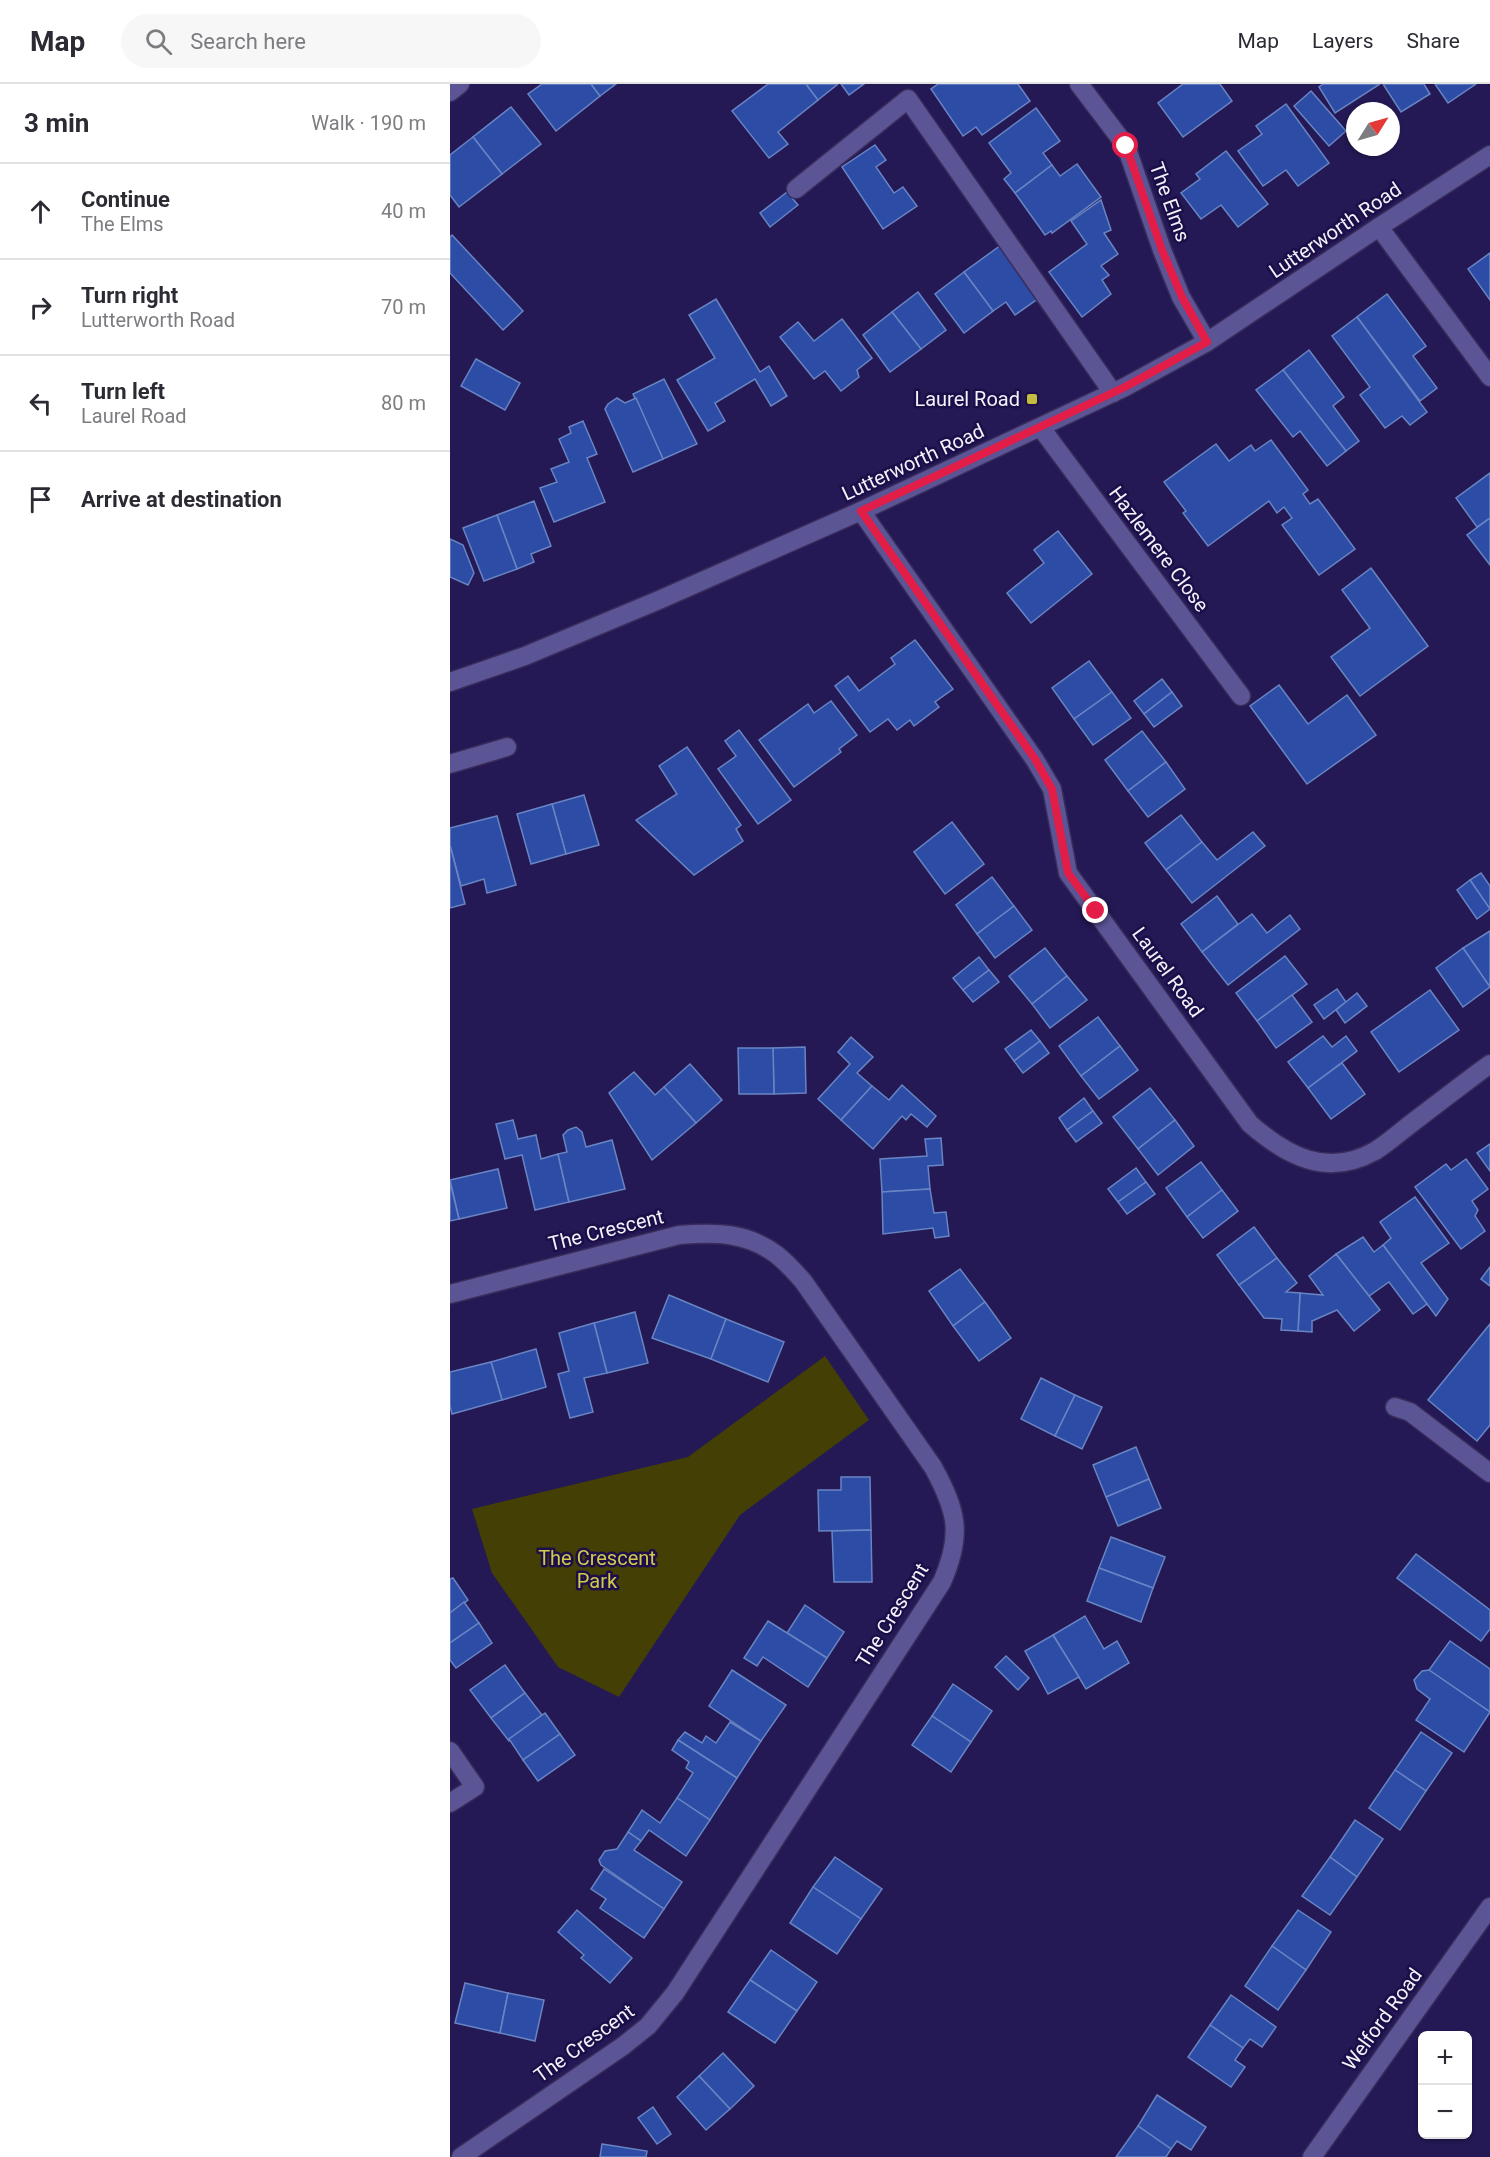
<!DOCTYPE html>
<html lang="en">
<head>
<meta charset="utf-8">
<style>
  body { margin:0; font-family:Roboto,sans-serif; background:#f7f7f7; color:#2b2b33 }
  .controls { position:absolute; right:18px; bottom:18px; display:grid; overflow:hidden; border-radius:9px; box-shadow:0 2px 4px #0004 }
  .controls button { width:54px; height:54px; display:grid; place-items:center; padding:0; border:0; border-bottom:2px solid #e1e1e2; background:#fff; color:#2b2b33; font:30px sans-serif }
  .compass { position:absolute; left:896px; top:18px; width:54px; height:54px; border-radius:50%; background:#fff; box-shadow:0 2px 4px #0004; rotate:53deg }
  .stop { position:absolute; width:18px; height:18px; margin:-14px; border:4px solid #e11d48; border-radius:50%; background:#fff }
  .stop.end { background:#e11d48; border-color:#fff; box-shadow:0 2px 6px #0008 }
  .list { margin:0; padding:0; list-style:none }
  h2 { display:flex; justify-content:space-between; align-items:center; height:78px; margin:0; padding:0 24px; font-size:26px }
  h2 small { font-size:20px; font-weight:400; color:#7c7c81 }
  .list li { display:grid; grid-template-columns:39px 1fr auto; gap:18px; align-items:center; box-sizing:border-box; height:96px; padding:0 24px; border-top:2px solid #e1e1e2 }
  .list b { display:block; font-size:22px; white-space:nowrap }
  .list p { margin:0; font-size:20px; white-space:nowrap; color:#7c7c81 }
  .list em { font-size:20px; font-style:normal; color:#7c7c81 }
  .icon { flex:none; width:33px; height:33px; fill:none; stroke:currentColor; stroke-width:2; stroke-linecap:round; stroke-linejoin:round }
  .map { position:relative; flex:none; width:1040px; height:2073px; overflow:hidden }
  header { display:flex; align-items:center; gap:36px; box-sizing:border-box; height:84px; padding:0 30px; background:#fff; border-bottom:2px solid #e1e1e2 }
  header strong { font-size:28px }
  nav { display:flex; gap:33px; margin-inline-start:auto; font-size:21px }
  .search { width:420px; height:54px; background:#f7f7f7; display:flex; align-items:center; gap:15px; box-sizing:border-box; padding:0 21px; border-radius:33px; color:#7c7c81; font-size:22px }
  main { display:flex }
  aside { flex:1; background:#fff }
  .map>svg:first-child { display:block }
  .green { fill:#433f05 }
  .building { fill:#2d4ca6; stroke:#6984c3; stroke-width:1.5 }
  .lines { fill:none; stroke-linecap:round; stroke-linejoin:round }
  .minor-casing { stroke:#392c5b; stroke-width:21 }
  .minor { stroke:#5b5596; stroke-width:18 }
  .route { stroke:#e11d48; stroke-width:8 }
  .poi-dot { fill:#c4bc3e; stroke:#1c0e49; stroke-width:2 }
  .labels { text-anchor:middle; dominant-baseline:central; stroke-width:5; stroke-linejoin:round; paint-order:stroke }
  .street-label { font-size:20px; fill:#f2f2f9; stroke:#1c0e49 }
  .poi-label { font-size:20px; fill:#f2f2f9; stroke:#1c0e49; text-anchor:end }
  .park-label { font-size:20px; fill:#d1c94e; stroke:#1c0e49 }
</style>
</head>
<body>
<header>
<strong>Map</strong>
<div class="search"><svg class="icon" aria-label="search" viewBox="0 0 24 24"><circle cx="10" cy="10" r="6"/><path d="M15 15l6 6"/></svg>Search here</div>
<nav><a>Map</a><a>Layers</a><a>Share</a></nav>
</header>
<main>
<aside>
<h2>3 min<small>Walk · 190 m</small></h2>
<ul class="list">
<li><svg class="icon" aria-label="ahead" viewBox="0 0 24 24"><path d="M12 20V5M6 11l6-6 6 6"/></svg><div><b>Continue</b><p>The Elms</p></div><em>40 m</em></li>
<li><svg class="icon" aria-label="right" viewBox="0 0 24 24"><path d="M7 20v-9h11M14 6l5 5-5 5"/></svg><div><b>Turn right</b><p>Lutterworth Road</p></div><em>70 m</em></li>
<li><svg class="icon" aria-label="left" viewBox="0 0 24 24"><path d="M17 20v-9H6M10 6l-5 5 5 5"/></svg><div><b>Turn left</b><p>Laurel Road</p></div><em>80 m</em></li>
<li><svg class="icon" aria-label="arrive" viewBox="0 0 24 24"><path d="M6 21V4h12l-3 4 3 4H6"/></svg><div><b>Arrive at destination</b></div></li>
</ul>
</aside>
<div class="map">
<svg width="1040" height="2073" viewBox="0 0 1040 2073">
  <rect width="100%" height="100%" fill="#241954"/>
  <path class="green" d="M375 1272 419 1336 290 1431 169 1613 108 1583 42 1489 22 1425 238 1373Z"/>
  <g class="building">
    <path d="M92 0H141L150 12 106 47 78 10Z"/>
    <path d="M141 0H166L150 12Z"/>
    <path d="M318 0H356L368 16 328 48 338 60 319 74 282 27Z"/>
    <path d="M356 0H388L368 16Z"/>
    <path d="M391 0H414L399 11Z"/>
    <path d="M488 0H568L580 17 532 51 526 43 513 52 481 5Z"/>
    <path d="M770 0 782 17 733 53 708 19 733 0Z"/>
    <path d="M873 0H930L885 29 869 3Z"/>
    <path d="M933 0H974L980 10 951 28Z"/>
    <path d="M985 0H1026L998 19Z"/>
    <path d="M861 7 896 47 879 62 844 22Z"/>
    <path d="M836 20 879 79 848 102 836 86 813 102 788 67 812 50 806 42Z"/>
    <path d="M61 23 91 60 52 90 23 53Z"/>
    <path d="M586 24 610 57 593 69 602 81 565 109 554 95 561 89 539 59Z"/>
    <path d="M23 53 52 90 9 123 0 111V71Z"/>
    <path d="M425 61 436 76 426 83 444 109 453 103 467 122 433 145 392 83Z"/>
    <path d="M776 67 818 120 788 143 771 121 751 135 731 109 750 95 746 90Z"/>
    <path d="M627 80 651 113 602 149 601 147 595 151 565 109 602 81 610 92Z"/>
    <path d="M337 108 348 121 320 143 310 129Z"/>
    <path d="M651 116 661 146 654 149 668 170 651 182 659 191 652 196 661 210 632 233 599 188 637 160 621 137Z"/>
    <path d="M2 151 73 227 53 246 0 189V153Z"/>
    <path d="M551 161 589 214 565 231 556 218 543 227 514 188Z"/>
    <path d="M1040 169V216L1018 185Z"/>
    <path d="M514 188 543 227 514 249 485 210Z"/>
    <path d="M468 208 496 246 471 265 442 228Z"/>
    <path d="M937 210 976 262 963 272 987 304 970 317 907 233Z"/>
    <path d="M266 215 310 288 319 282 337 312 321 322 305 295 265 319 275 337 258 347 227 296 265 274 239 231Z"/>
    <path d="M442 228 471 265 440 288 413 251Z"/>
    <path d="M907 233 977 328 960 341 952 332 935 344 910 311 920 303 882 252Z"/>
    <path d="M392 235 422 274 407 286 409 293 391 307 375 287 364 295 330 253 348 238 364 257Z"/>
    <path d="M859 266 894 313 883 322 909 357 896 367 833 286Z"/>
    <path d="M26 275 70 299 55 326 11 302Z"/>
    <path d="M833 286 896 367 877 382 850 347 843 353 806 306Z"/>
    <path d="M214 295 247 360 213 375 183 310Z"/>
    <path d="M167 314 175 319 186 314 213 375 183 388 155 325 158 320Z"/>
    <path d="M133 337 147 370 137 374 155 418 104 438 90 404 107 398 101 385 119 378 109 355 121 349 119 343Z"/>
    <path d="M821 356 858 406 853 410 860 420 868 415 905 465 869 491 832 441 842 434 834 423 827 429 819 417 758 462 733 429 736 427 714 398 766 360 779 377 801 361 805 367Z"/>
    <path d="M1040 389V434L1027 443 1006 414Z"/>
    <path d="M84 417 101 462 81 470 84 478 67 485 47 431Z"/>
    <path d="M47 431 67 485 34 497 13 444Z"/>
    <path d="M1040 434V481L1017 451Z"/>
    <path d="M608 447 642 490 581 539 557 509 594 479 584 466Z"/>
    <path d="M0 455 13 461 24 489 18 501 0 493Z"/>
    <path d="M921 484 978 562 910 612 881 573 920 544 892 506Z"/>
    <path d="M465 556 503 605 485 618 489 623 464 642 460 636 447 646 438 635 420 648 385 602 398 592 409 607 445 580 441 574Z"/>
    <path d="M639 577 662 608 624 635 602 604Z"/>
    <path d="M712 595 722 608 694 630 684 617Z"/>
    <path d="M829 601 858 640 897 611 926 651 857 700 800 622Z"/>
    <path d="M662 608 681 634 643 661 624 635Z"/>
    <path d="M722 608 732 622 704 643 694 630Z"/>
    <path d="M381 617 407 651 389 665 391 668 344 703 309 656 358 620 364 629Z"/>
    <path d="M289 646 341 716 308 740 268 685 286 672 275 657Z"/>
    <path d="M692 647 716 678 678 707 655 676Z"/>
    <path d="M237 663 291 741 286 745 293 757 244 791 186 736 227 710 209 682Z"/>
    <path d="M716 678 735 705 698 733 678 707Z"/>
    <path d="M134 711 149 761 116 770 102 720Z"/>
    <path d="M102 720 116 770 81 780 67 730Z"/>
    <path d="M731 731 752 758 716 786 695 759Z"/>
    <path d="M47 732 66 801 37 809 34 795 11 802 0 761V744Z"/>
    <path d="M502 738 534 780 495 810 464 768Z"/>
    <path d="M803 748 815 762 742 819 716 786 752 758 767 776Z"/>
    <path d="M0 761 15 820 0 824Z"/>
    <path d="M1031 789 1040 802V825L1020 796Z"/>
    <path d="M542 793 564 822 527 850 506 821Z"/>
    <path d="M1020 796 1040 825 1027 835 1007 806Z"/>
    <path d="M767 812 788 840 752 868 731 840Z"/>
    <path d="M564 822 582 846 545 874 527 850Z"/>
    <path d="M802 830 817 849 840 831 850 845 778 901 752 868Z"/>
    <path d="M1040 847V903L1013 864Z"/>
    <path d="M595 864 617 892 582 920 559 892Z"/>
    <path d="M1013 864 1040 903 1013 923 986 884Z"/>
    <path d="M835 872 857 900 807 937 786 909Z"/>
    <path d="M529 873 539 886 513 906 503 894Z"/>
    <path d="M539 886 549 898 523 918 513 906Z"/>
    <path d="M617 892 637 916 600 944 582 920Z"/>
    <path d="M887 905 896 918 874 935 864 921Z"/>
    <path d="M980 906 1009 946 949 988 921 948Z"/>
    <path d="M907 909 917 922 895 939 886 926Z"/>
    <path d="M842 911 862 938 826 964 807 937Z"/>
    <path d="M648 933 670 962 631 992 609 962Z"/>
    <path d="M581 946 590 957 564 977 555 965Z"/>
    <path d="M873 952 882 963 896 952 907 967 858 1004 838 978Z"/>
    <path d="M401 953 423 973 407 989 422 1002 391 1036 368 1015 400 980 388 968Z"/>
    <path d="M590 957 599 969 573 989 564 977Z"/>
    <path d="M670 962 688 986 649 1015 631 992Z"/>
    <path d="M355 963 356 1009 324 1010 323 964Z"/>
    <path d="M288 964H323L324 1010H289Z"/>
    <path d="M892 979 915 1010 881 1035 858 1004Z"/>
    <path d="M240 980 272 1016 246 1039 214 1003Z"/>
    <path d="M184 988 205 1011 214 1003 246 1039 202 1076 159 1009Z"/>
    <path d="M452 1001 486 1032 477 1043 461 1030 456 1036 452 1032 423 1065 391 1036 422 1002 439 1016Z"/>
    <path d="M700 1004 725 1036 688 1065 663 1033Z"/>
    <path d="M634 1014 643 1027 617 1046 609 1034Z"/>
    <path d="M643 1027 652 1039 626 1058 617 1046Z"/>
    <path d="M63 1036 68 1055 86 1051 91 1075 108 1070 119 1118 85 1126 72 1071 55 1075 46 1040Z"/>
    <path d="M725 1036 744 1062 708 1091 688 1065Z"/>
    <path d="M126 1043 132 1048 136 1063 162 1056 175 1105 119 1118 108 1070 117 1068 113 1051 118 1046Z"/>
    <path d="M491 1054 493 1081 478 1082 480 1105 432 1108 430 1075 477 1072 475 1055Z"/>
    <path d="M1040 1060V1087L1027 1069Z"/>
    <path d="M1016 1075 1038 1105 1022 1117 1028 1126 1025 1132 1035 1147 1011 1165 965 1103 996 1080 1001 1086Z"/>
    <path d="M751 1078 772 1106 737 1133 716 1104Z"/>
    <path d="M686 1084 696 1098 668 1118 658 1105Z"/>
    <path d="M48 1085 57 1124 9 1135 0 1096Z"/>
    <path d="M0 1098 9 1135 0 1137Z"/>
    <path d="M696 1098 705 1110 677 1130 668 1118Z"/>
    <path d="M480 1105 484 1129 496 1128 499 1152 485 1154 483 1144 433 1150 432 1108Z"/>
    <path d="M772 1106 788 1127 753 1154 737 1133Z"/>
    <path d="M965 1113 999 1159 971 1179 998 1215 986 1232 933 1161 941 1154 930 1138Z"/>
    <path d="M804 1143 827 1174 789 1201 767 1171Z"/>
    <path d="M913 1153 924 1168 933 1161 977 1220 963 1230 939 1198 919 1212 886 1170Z"/>
    <path d="M886 1170 930 1226 904 1247 887 1226 862 1237V1248L848 1247 850 1209 873 1211 859 1192Z"/>
    <path d="M827 1174 847 1199 836 1208 850 1209 848 1247 831 1246 832 1235 814 1234 789 1201Z"/>
    <path d="M1040 1183V1202L1031 1195Z"/>
    <path d="M510 1185 535 1218 503 1242 479 1207Z"/>
    <path d="M219 1211 276 1235 261 1275 202 1254Z"/>
    <path d="M535 1218 561 1254 529 1277 503 1242Z"/>
    <path d="M185 1228 198 1279 157 1289 144 1239Z"/>
    <path d="M276 1235 334 1258 318 1298 261 1275Z"/>
    <path d="M144 1239 157 1289 134 1294 143 1328 120 1334 108 1290 119 1287 109 1249Z"/>
    <path d="M1040 1240V1341L1027 1357 978 1316Z"/>
    <path d="M86 1265 96 1303 52 1316 41 1278Z"/>
    <path d="M41 1278 52 1316 2 1330 0 1322V1288Z"/>
    <path d="M591 1294 625 1311 605 1352 571 1335Z"/>
    <path d="M625 1311 652 1323 632 1365 605 1352Z"/>
    <path d="M686 1363 699 1395 656 1413 643 1381Z"/>
    <path d="M391 1393H420L421 1446 369 1447 368 1406H391Z"/>
    <path d="M699 1395 711 1424 668 1442 656 1413Z"/>
    <path d="M421 1446 422 1498H384L382 1447Z"/>
    <path d="M661 1453 715 1473 703 1504 649 1484Z"/>
    <path d="M966 1470 1040 1526V1545L1031 1557 947 1494Z"/>
    <path d="M649 1484 703 1504 691 1538 637 1517Z"/>
    <path d="M3 1494 18 1516 0 1529V1495Z"/>
    <path d="M14 1518 29 1539 0 1559V1529Z"/>
    <path d="M355 1521 394 1548 377 1574 337 1549Z"/>
    <path d="M635 1532 654 1565 667 1557 679 1579 636 1605 603 1551Z"/>
    <path d="M318 1537 377 1574 358 1603 313 1573 307 1582 294 1574Z"/>
    <path d="M29 1539 42 1559 6 1584 0 1576V1559Z"/>
    <path d="M603 1551 629 1593 598 1610 575 1567Z"/>
    <path d="M1000 1557 1040 1585V1628L979 1586Z"/>
    <path d="M556 1572 579 1594 568 1606 545 1583Z"/>
    <path d="M55 1581 75 1609 41 1634 20 1606Z"/>
    <path d="M282 1586 336 1621 311 1657 259 1622Z"/>
    <path d="M979 1586 1040 1628 1014 1668 966 1636 980 1615 967 1605 964 1596 972 1587Z"/>
    <path d="M503 1600 542 1627 521 1658 482 1632Z"/>
    <path d="M75 1609 92 1631 59 1657 41 1634Z"/>
    <path d="M95 1629 110 1650 73 1676 59 1655Z"/>
    <path d="M482 1632 521 1658 501 1688 462 1661Z"/>
    <path d="M280 1638 311 1657 287 1694 228 1656 235 1648 252 1659 256 1652 266 1659Z"/>
    <path d="M971 1648 1002 1669 976 1707 945 1686Z"/>
    <path d="M110 1650 125 1671 88 1697 73 1676Z"/>
    <path d="M228 1656 287 1694 260 1736 227 1714 243 1689 236 1684 239 1678 222 1666Z"/>
    <path d="M945 1686 976 1707 950 1746 919 1724Z"/>
    <path d="M227 1714 260 1736 236 1772 199 1746 191 1757 178 1748 192 1726 210 1739Z"/>
    <path d="M905 1736 933 1755 907 1793 880 1773Z"/>
    <path d="M178 1748 191 1757 184 1766 232 1798 214 1825 151 1781 149 1776 155 1767 167 1765Z"/>
    <path d="M385 1773 432 1805 411 1835 363 1803Z"/>
    <path d="M880 1773 907 1793 880 1831 852 1812Z"/>
    <path d="M154 1785 214 1825 194 1854 150 1824 156 1815 141 1805Z"/>
    <path d="M363 1803 411 1835 387 1870 340 1839Z"/>
    <path d="M127 1826 182 1874 160 1899 131 1874 134 1871 108 1848Z"/>
    <path d="M848 1826 881 1848 856 1886 822 1862Z"/>
    <path d="M822 1862 856 1886 828 1926 795 1902Z"/>
    <path d="M321 1866 367 1898 347 1927 300 1896Z"/>
    <path d="M300 1896 347 1927 325 1959 278 1928Z"/>
    <path d="M15 1899 58 1909 50 1949 5 1939Z"/>
    <path d="M58 1909 94 1916 85 1957 50 1949Z"/>
    <path d="M781 1911 826 1943 812 1963 800 1955 793 1964 760 1941Z"/>
    <path d="M760 1941 793 1964 785 1976 795 1983 781 2003 738 1973Z"/>
    <path d="M273 1969 304 2002 280 2025 249 1992Z"/>
    <path d="M249 1992 280 2025 256 2046 227 2013Z"/>
    <path d="M707 2011 756 2043 741 2066 727 2057 721 2065 688 2042Z"/>
    <path d="M203 2023 221 2050 207 2060 188 2034Z"/>
    <path d="M688 2042 721 2065 716 2073H666Z"/>
    <path d="M152 2060 197 2067 196 2073H150Z"/>
  </g>
  <g class="lines">
    <defs>
      <g id="minor">
        <path d="M629 0 676 62 712 166 731 213 757 258"/>
        <path d="M0 8 10 0"/>
        <path d="M346 105 458 15 663 309"/>
        <path d="M929 143 1040 293"/>
        <path d="M591 344 791 612"/>
        <path d="M411 427 585 676 602 705 618 789 800 1040C837 1072 877 1094 925 1067 938 1059 950 1048 962 1039 988 1019 1014 999 1040 980"/>
        <path d="M0 598 75 572 209 516 411 427 675 303 757 258 929 143 1040 71"/>
        <path d="M0 680 57 663"/>
        <path d="M0 1210 229 1151C265 1148 297 1148 327 1171 336 1178 345 1188 353 1197L483 1383C507 1427 513 1450 492 1498L225 1909 198 1942 173 1962 11 2073"/>
        <path d="M945 1323 960 1328 1040 1389"/>
        <path d="M0 1667 25 1703 0 1719"/>
        <path d="M862 2073 1040 1823"/>
      </g>
    </defs>
    <use href="#minor" class="minor-casing"/>
    <use href="#minor" class="minor"/>
  </g>
  <g class="lines">
    <path class="route" d="M646 827 618 789 602 705 585 675 411 427 675 303 757 258 732 213 712 166 676 62"/>
  </g>
  <rect class="poi-dot" x="576" y="309" width="12" height="12" rx="3"/>
  <g class="labels">
    <g class="street-label">
      <text transform="translate(720 118) rotate(70)">The Elms</text>
      <text transform="translate(885 146) rotate(-34)">Lutterworth Road</text>
      <text transform="translate(463 378) rotate(-25)">Lutterworth Road</text>
      <text transform="translate(709 465) rotate(53)">Hazlemere Close</text>
      <text transform="translate(718 888) rotate(54)">Laurel Road</text>
      <text transform="translate(156 1146) rotate(-14)">The Crescent</text>
      <text transform="translate(442 1531) rotate(-58)">The Crescent</text>
      <text transform="translate(932 1935) rotate(-54)">Welford Road</text>
      <text transform="translate(134 1959) rotate(-36)">The Crescent</text>
    </g>
    <g class="poi-label">
      <text x="570" y="315">Laurel Road</text>
    </g>
    <g class="park-label">
      <text x="147" y="1474">The Crescent<tspan x="147" dy="23">Park</tspan></text>
    </g>
  </g>
</svg>
<div class="controls">
<button>+</button>
<button>−</button>
</div>
<svg class="compass" viewBox="-18 -18 36 36"><path d="M0-13l5 13h-10z" fill="#e53935"/><path d="M0 13l5-13h-10z" fill="#7c7c81"/></svg>
<div class="stop" style="left:676px;top:62px"></div>
<div class="stop end" style="left:646px;top:827px"></div>
</div>
</main>
</body>
</html>
